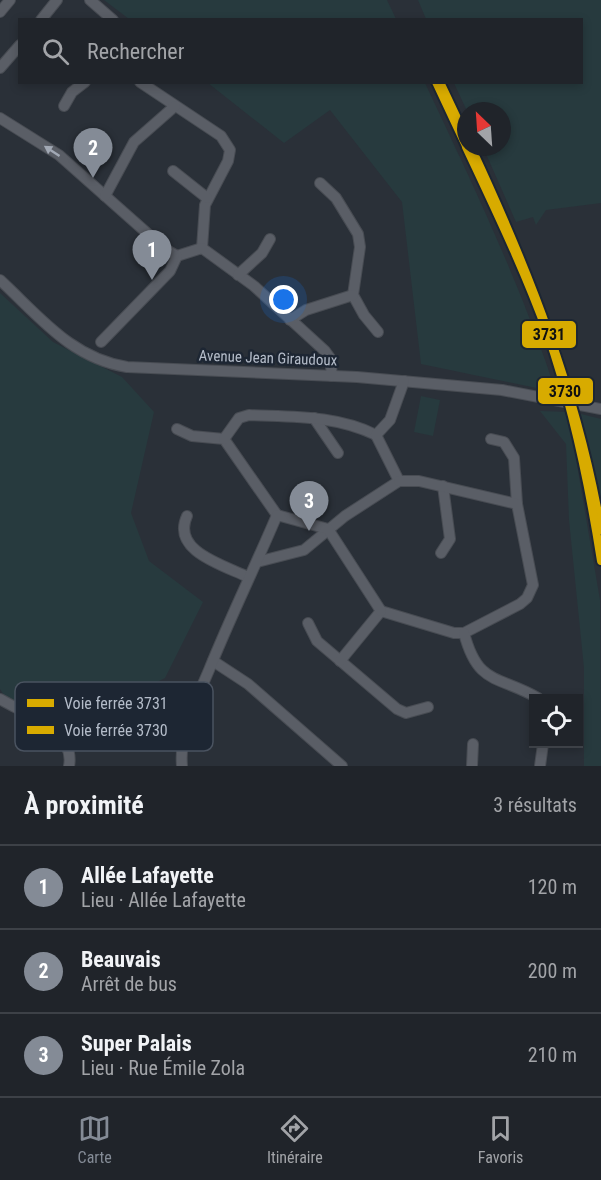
<!DOCTYPE html>
<html lang="fr">
<head>
<meta charset="utf-8">
<style>
  body { margin:0; font-family:"Roboto Condensed",sans-serif; background:#2d3036; color:#f1f3f6 }
  .controls { position:absolute; right:18px; bottom:18px; display:grid; overflow:hidden; border-radius:0px; box-shadow:0 3px 9px #0003 }
  .controls button { width:54px; height:54px; display:grid; place-items:center; padding:0; border:0; border-bottom:2px solid #3d4147; background:#20242a; color:#f1f3f6; font:30px sans-serif }
  .compass { position:absolute; left:457px; top:102px; width:54px; height:54px; border-radius:50%; background:#20242a; box-shadow:0 3px 9px #0003; rotate:335deg }
  .you { position:absolute; left:284px; top:300px; width:21px; height:21px; margin:-15px; border:4px solid #fff; border-radius:50%; background:#1a73e8; box-shadow:0 0 0 9px #1a73e833 }
  .badge { display:grid; place-items:center; width:39px; height:39px; border-radius:50%; background:#848b96; color:#fff; font-size:20px; font-weight:700 }
  .pin { position:absolute; translate:-50% -50px; filter:drop-shadow(0 2px 3px #0008) }
  .pin::after { content:''; position:absolute; top:32px; width:21px; height:18px; background:inherit; clip-path:polygon(0 0,100% 0,50% 100%) }
  .list { margin:0; padding:0; list-style:none }
  h2 { display:flex; justify-content:space-between; align-items:center; height:78px; margin:0; padding:0 24px; font-size:26px }
  h2 small { font-size:20px; font-weight:400; color:#a2a4a8 }
  .list li { display:grid; grid-template-columns:39px 1fr auto; gap:18px; align-items:center; box-sizing:border-box; height:84px; padding:0 24px; border-top:2px solid #3d4147 }
  .list b { display:block; font-size:22px; white-space:nowrap }
  .list p { margin:0; font-size:20px; white-space:nowrap; color:#a2a4a8 }
  .list em { font-size:20px; font-style:normal; color:#a2a4a8 }
  .icon { flex:none; width:33px; height:33px; fill:none; stroke:currentColor; stroke-width:2; stroke-linecap:round; stroke-linejoin:round }
  .map { position:relative; flex:none; width:601px; height:766px; overflow:hidden }
  .search { position:absolute; background:#20242a; box-shadow:0 3px 9px #0003; left:18px; right:18px; top:18px; height:66px; display:flex; align-items:center; gap:15px; box-sizing:border-box; padding:0 21px; border-radius:0px; color:#a2a4a8; font-size:22px }
  .sheet { height:330px; background:#20242a }
  nav { display:flex; justify-content:space-around; align-items:center; box-sizing:border-box; height:84px; border-top:2px solid #3d4147; background:#20242a; font-size:16px; color:#a2a4a8 }
  nav a { display:grid; justify-items:center; gap:3px }
  nav .on { color:#848b96 }
  .map>svg:first-child { display:block }
  .green { fill:#273a3e }
  .lines { fill:none; stroke-linecap:round; stroke-linejoin:round }
  .minor-casing { stroke:#484c53; stroke-width:12 }
  .minor { stroke:#5a5e66; stroke-width:10 }
  .rail-1-casing { stroke:#1d2633; stroke-width:12 }
  .rail-2-casing { stroke:#1d2633; stroke-width:12 }
  .rail-1 { stroke:#d8ab00; stroke-width:8 }
  .rail-2 { stroke:#d8ab00; stroke-width:8 }
  .oneway { fill:#a2a9b5 }
  .labels { text-anchor:middle; dominant-baseline:central; stroke-width:5; stroke-linejoin:round; paint-order:stroke }
  .street-label { font-size:15px; fill:#b4bcc9; stroke:#1d2633 }
  .key { fill:#1d2633; stroke:#4a5360; stroke-width:1.5 }
  .key-label { font-size:16px; fill:#b4bcc9 }
  .line-badge { stroke:#1d2633; stroke-width:2 }
  .pale-badge-label { font-size:16px; text-anchor:middle; font-weight:bold; fill:#111 }
</style>
</head>
<body>
<div class="map">
<svg width="601" height="766" viewBox="0 0 601 766">
  <rect width="100%" height="100%" fill="#2a3038"/>
  <g class="green">
    <path d="M104 0H387L396 19H129Z"/>
    <path d="M418 0H601V203L546 210 536 225 533 217 516 222 483 147H502V111H467L454 83 582 82V20L426 19Z"/>
    <path d="M208 83H425C473 185 521 285 556 392L421 364 402 202 330 110 284 143Z"/>
    <path d="M0 293 53 342 122 377 154 412 131 513 149 561 203 602 165 678 131 695 112 732 67 730 4 695 0 689Z"/>
    <path d="M421 396 440 400 433 436 414 432Z"/>
    <path d="M540 411 568 412 600 600 601 766H584V668L569 520 566 444Z"/>
    <path d="M581 414 601 419V505Z"/>
  </g>
  <g class="lines">
    <defs>
      <g id="minor">
        <path d="M90 0 113 20"/>
        <path d="M0 12 10 0"/>
        <path d="M41 20 57 0"/>
        <path d="M0 68 20 45"/>
        <path d="M140 82 221 136 230 150 228 161 205 205 202 248"/>
        <path d="M64 106 72 92 85 82"/>
        <path d="M0 118 59 155 165 249 177 256"/>
        <path d="M173 171 207 198"/>
        <path d="M320 183 336 198 358 234 360 247 353 295 364 315 378 332"/>
        <path d="M105 196 134 142 175 106"/>
        <path d="M177 256 202 248 254 286 325 351 330 358 332 376"/>
        <path d="M238 275 262 253 270 239"/>
        <path d="M0 280C40 317 71 358 127 367L357 377 502 390 601 409"/>
        <path d="M290 320 306 310 353 295"/>
        <path d="M101 342 170 271 177 256"/>
        <path d="M314 418 338 453"/>
        <path d="M177 429 192 436 224 439 277 515"/>
        <path d="M224 439 239 418 249 415C292 417 336 415 376 435"/>
        <path d="M491 439 504 442 514 458 517 504"/>
        <path d="M187 516C171 551 223 565 248 577"/>
        <path d="M441 553 450 539 443 486"/>
        <path d="M257 562 304 550 345 516 399 481 376 435 390 420 404 381"/>
        <path d="M381 611 454 633H464L520 604 527 598 533 585 517 504 419 481H399"/>
        <path d="M308 623 317 641 397 709 406 713 428 707"/>
        <path d="M464 633C478 686 498 675 538 698"/>
        <path d="M213 661 248 684 342 766"/>
        <path d="M340 661 381 611"/>
        <path d="M0 699C25 714 76 731 69 766"/>
        <path d="M182 766C179 732 196 701 209 670 230 618 255 567 277 515L328 529 381 611"/>
        <path d="M472 766 473 744"/>
        <path d="M540 766 543 744"/>
      </g>
    </defs>
    <use href="#minor" class="minor-casing"/>
    <use href="#minor" class="minor"/>
    <defs>
      <g id="rail-1">
        <path d="M440 82 466 137"/>
        <path d="M471 147C529 271 578 395 601 530"/>
      </g>
      <g id="rail-2">
        <path d="M436 82 466 146"/>
        <path d="M466 147C495 209 525 271 548 335 573 408 589 484 601 561"/>
      </g>
    </defs>
    <use href="#rail-1" class="rail-1-casing"/>
    <use href="#rail-2" class="rail-2-casing"/>
    <use href="#rail-1" class="rail-1"/>
    <use href="#rail-2" class="rail-2"/>
  </g>
  <defs><path id="oneway-solid" d="M-6-.8H1V-3.2L6.5 0L1 3.2V.8H-6Z" transform="scale(1.5)"/></defs>
  <use class="oneway" href="#oneway-solid" transform="translate(52 151) rotate(-147)"/>
  <g class="labels">
    <g class="street-label">
      <text transform="translate(268 358) rotate(2)">Avenue Jean Giraudoux</text>
    </g>
  </g>
  <rect x="15" y="682" width="198" height="69" rx="9" class="key"/>
  <rect x="27" y="699" width="27" height="8" fill="#d8ab00"/>
  <rect x="27" y="726" width="27" height="8" fill="#d8ab00"/>
  <g class="key-label">
    <text x="64" y="709">Voie ferrée 3731</text>
    <text x="64" y="736">Voie ferrée 3730</text>
  </g>
  <g class="line-badge">
    <rect x="521" y="320" width="56" height="29" rx="6" fill="#d8ab00"/>
    <rect x="537" y="377" width="57" height="28" rx="6" fill="#d8ab00"/>
  </g>
  <g class="pale-badge-label">
    <text x="549" y="340">3731</text>
    <text x="565" y="397">3730</text>
  </g>
</svg>
<div class="controls">
<button><svg class="icon" aria-label="locate" viewBox="0 0 24 24"><circle cx="12" cy="12" r="6"/><path d="M12 2v4M12 18v4M2 12h4M18 12h4"/></svg></button>
</div>
<svg class="compass" viewBox="-18 -18 36 36"><path d="M0-13l5 13h-10z" fill="#e53935"/><path d="M0 13l5-13h-10z" fill="#a2a4a8"/></svg>
<div class="you"></div>
<div class="pin badge" style="left:152px;top:280px">1</div>
<div class="pin badge" style="left:93px;top:178px">2</div>
<div class="pin badge" style="left:309px;top:531px">3</div>
<div class="search"><svg class="icon" aria-label="search" viewBox="0 0 24 24"><circle cx="10" cy="10" r="6"/><path d="M15 15l6 6"/></svg>Rechercher</div>
</div>
<section class="sheet">
<h2>À proximité<small>3 résultats</small></h2>
<ul class="list">
<li><span class="badge">1</span><div><b>Allée Lafayette</b><p>Lieu · Allée Lafayette</p></div><em>120 m</em></li>
<li><span class="badge">2</span><div><b>Beauvais</b><p>Arrêt de bus</p></div><em>200 m</em></li>
<li><span class="badge">3</span><div><b>Super Palais</b><p>Lieu · Rue Émile Zola</p></div><em>210 m</em></li>
</ul>
</section>
<nav>
<a class="on"><svg class="icon" aria-label="map" viewBox="0 0 24 24"><path d="M3 6l6-2 6 2 6-2v14l-6 2-6-2-6 2zM9 4v14M15 6v14"/></svg>Carte</a>
<a><svg class="icon" aria-label="directions" viewBox="0 0 24 24"><path d="M12 3l9 9-9 9-9-9zM9 14v-3h6M13 9l2 2-2 2"/></svg>Itinéraire</a>
<a><svg class="icon" aria-label="saved" viewBox="0 0 24 24"><path d="M7 4h10v16l-5-4-5 4z"/></svg>Favoris</a>
</nav>
</body>
</html>
